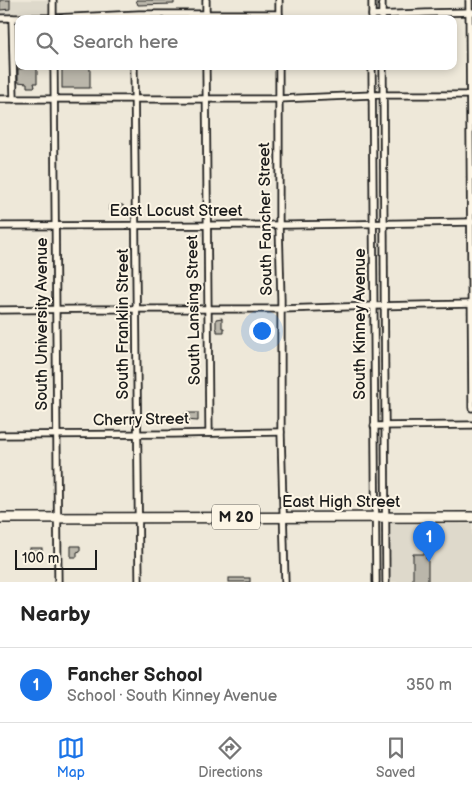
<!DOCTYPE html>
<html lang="en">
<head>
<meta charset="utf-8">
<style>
  body { margin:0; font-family:"Balsamiq Sans",sans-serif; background:#f2f2f2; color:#222 }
  .scale { position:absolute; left:15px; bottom:12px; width:82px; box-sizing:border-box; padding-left:5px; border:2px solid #1c1c1c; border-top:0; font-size:14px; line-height:18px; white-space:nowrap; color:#1c1c1c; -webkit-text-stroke:4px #fcf5e5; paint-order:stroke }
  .you { position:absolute; left:261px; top:330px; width:18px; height:18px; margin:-12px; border:4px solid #fff; border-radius:50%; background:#1a73e8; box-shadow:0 0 0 8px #1a73e833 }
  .badge { display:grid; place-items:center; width:32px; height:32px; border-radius:50%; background:#1a73e8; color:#fff; font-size:16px; font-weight:700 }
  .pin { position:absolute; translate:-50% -41px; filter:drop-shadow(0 1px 2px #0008) }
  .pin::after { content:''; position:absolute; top:26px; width:18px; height:15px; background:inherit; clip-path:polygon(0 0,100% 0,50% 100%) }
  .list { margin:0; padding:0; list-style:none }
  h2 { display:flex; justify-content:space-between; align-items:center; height:65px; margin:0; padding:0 20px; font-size:21px }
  h2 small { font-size:16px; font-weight:400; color:#767676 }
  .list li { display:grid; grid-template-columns:32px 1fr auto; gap:15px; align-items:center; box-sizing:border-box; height:75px; padding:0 20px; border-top:1px solid #e0e0e0 }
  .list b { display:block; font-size:19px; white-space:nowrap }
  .list p { margin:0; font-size:16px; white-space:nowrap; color:#767676 }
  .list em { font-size:16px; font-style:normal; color:#767676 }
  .icon { flex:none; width:28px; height:28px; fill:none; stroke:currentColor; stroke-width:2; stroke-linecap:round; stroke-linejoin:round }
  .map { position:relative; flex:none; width:472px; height:582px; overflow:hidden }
  .search { position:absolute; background:#fff; box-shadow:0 2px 8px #0003; left:15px; right:15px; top:15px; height:55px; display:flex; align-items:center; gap:12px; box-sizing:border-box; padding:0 18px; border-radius:10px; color:#767676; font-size:19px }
  .sheet { height:140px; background:#fff }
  nav { display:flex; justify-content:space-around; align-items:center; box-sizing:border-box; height:70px; border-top:1px solid #e0e0e0; background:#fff; font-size:14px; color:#767676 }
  nav a { display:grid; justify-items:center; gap:2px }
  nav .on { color:#1a73e8 }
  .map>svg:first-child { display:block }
  .built { fill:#ded9cb }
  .building { fill:#bab6aa; stroke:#1c1c1c }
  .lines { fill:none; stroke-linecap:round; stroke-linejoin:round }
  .street-casing { stroke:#1c1c1c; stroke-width:9 }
  .primary-casing { stroke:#1c1c1c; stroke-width:12 }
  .street { stroke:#fcf5e5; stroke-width:5.5 }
  .primary { stroke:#fcf5e5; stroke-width:9 }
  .labels { text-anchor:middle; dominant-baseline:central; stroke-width:4; stroke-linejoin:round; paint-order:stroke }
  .shield { fill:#fcf5e5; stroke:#5f5d58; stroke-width:1 }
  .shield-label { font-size:15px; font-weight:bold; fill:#1c1c1c }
  .street-label { font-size:16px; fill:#1c1c1c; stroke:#fcf5e5 }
</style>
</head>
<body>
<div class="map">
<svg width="472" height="582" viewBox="0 0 472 582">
  <rect width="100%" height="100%" fill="#eee8d9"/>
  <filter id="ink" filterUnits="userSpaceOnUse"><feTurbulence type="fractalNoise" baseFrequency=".02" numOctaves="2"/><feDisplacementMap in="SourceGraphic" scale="10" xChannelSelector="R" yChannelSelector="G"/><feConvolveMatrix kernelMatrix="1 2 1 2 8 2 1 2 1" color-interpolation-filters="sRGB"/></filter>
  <g filter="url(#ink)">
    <g class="built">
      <rect x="0" y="0" width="53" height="18"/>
      <path d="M472 523V582H386V524Z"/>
    </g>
    <g class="building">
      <path d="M0 0H10V9L0 10Z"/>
      <path d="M136 0H174V4L138 5Z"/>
      <rect x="62" y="66" width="28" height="22"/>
      <path d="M37 68V83H34L35 87H27V83L18 82V69Z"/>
      <path d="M109 205H123L124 213 112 212V210H109Z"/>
      <path d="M222 318V328H224V332H217V329H216V319Z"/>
      <path d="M185 413H198V421L185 420Z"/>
      <path d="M71 546H80V551L77 552V557H71Z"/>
      <rect x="30" y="548" width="12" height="9"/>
      <path d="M413 554H426V559H428V582H413Z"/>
      <rect x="229" y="578" width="21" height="4"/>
    </g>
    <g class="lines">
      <defs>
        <g id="street">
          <path d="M206 0V19"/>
          <path d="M279 0V19"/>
          <path d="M372 0V18"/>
          <path d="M382 0V19"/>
          <path d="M469 0 472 408"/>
          <path d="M372 15 426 13 472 12"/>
          <path d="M0 18H53L139 14H279"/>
          <path d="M12 18 14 99"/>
          <path d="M53 19V0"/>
          <path d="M54 66 58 582"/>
          <path d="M134 66 139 582"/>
          <path d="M206 66 209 433"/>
          <path d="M279 66V225L281 299V432L285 582"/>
          <path d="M372 66 376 582"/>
          <path d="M383 66 386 582"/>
          <path d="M0 99H278L372 95H472"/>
          <path d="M0 226 290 225 472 222"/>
          <path d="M0 310 97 309H281L374 306 472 304"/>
          <path d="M374 426 472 425"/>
          <path d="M0 435 173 434 281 432"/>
        </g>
        <path id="primary" d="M0 518 472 517"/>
      </defs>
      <use href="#street" class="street-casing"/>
      <use href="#primary" class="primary-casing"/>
      <use href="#street" class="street"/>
      <use href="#primary" class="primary"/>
    </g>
  </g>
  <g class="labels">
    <rect class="shield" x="212" y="504.5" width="48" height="25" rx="4"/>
    <g class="shield-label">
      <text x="236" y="517">M 20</text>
    </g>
    <g class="street-label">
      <text x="176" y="211">East Locust Street</text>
      <text transform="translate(266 219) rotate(-91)">South Fancher Street</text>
      <text transform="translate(194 310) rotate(-91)">South Lansing Street</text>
      <text transform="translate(42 324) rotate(-90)">South University Avenue</text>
      <text transform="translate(123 324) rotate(-90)">South Franklin Street</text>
      <text transform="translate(360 324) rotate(-90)">South Kinney Avenue</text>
      <text transform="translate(141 420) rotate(-1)">Cherry Street</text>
      <text x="341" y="502">East High Street</text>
    </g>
  </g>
</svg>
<div class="scale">100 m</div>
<div class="you"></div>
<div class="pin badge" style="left:429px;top:562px">1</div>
<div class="search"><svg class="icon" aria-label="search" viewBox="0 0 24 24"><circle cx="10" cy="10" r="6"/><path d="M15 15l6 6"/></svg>Search here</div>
</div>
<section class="sheet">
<h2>Nearby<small></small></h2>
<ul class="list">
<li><span class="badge">1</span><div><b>Fancher School</b><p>School · South Kinney Avenue</p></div><em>350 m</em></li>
</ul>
</section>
<nav>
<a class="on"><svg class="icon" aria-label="map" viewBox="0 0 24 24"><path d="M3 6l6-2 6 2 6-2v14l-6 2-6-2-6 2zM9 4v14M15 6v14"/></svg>Map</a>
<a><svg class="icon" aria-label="directions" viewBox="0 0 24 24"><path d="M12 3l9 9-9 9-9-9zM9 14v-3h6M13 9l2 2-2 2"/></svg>Directions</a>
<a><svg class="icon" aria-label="saved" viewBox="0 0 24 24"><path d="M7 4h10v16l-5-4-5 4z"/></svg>Saved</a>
</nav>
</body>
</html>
